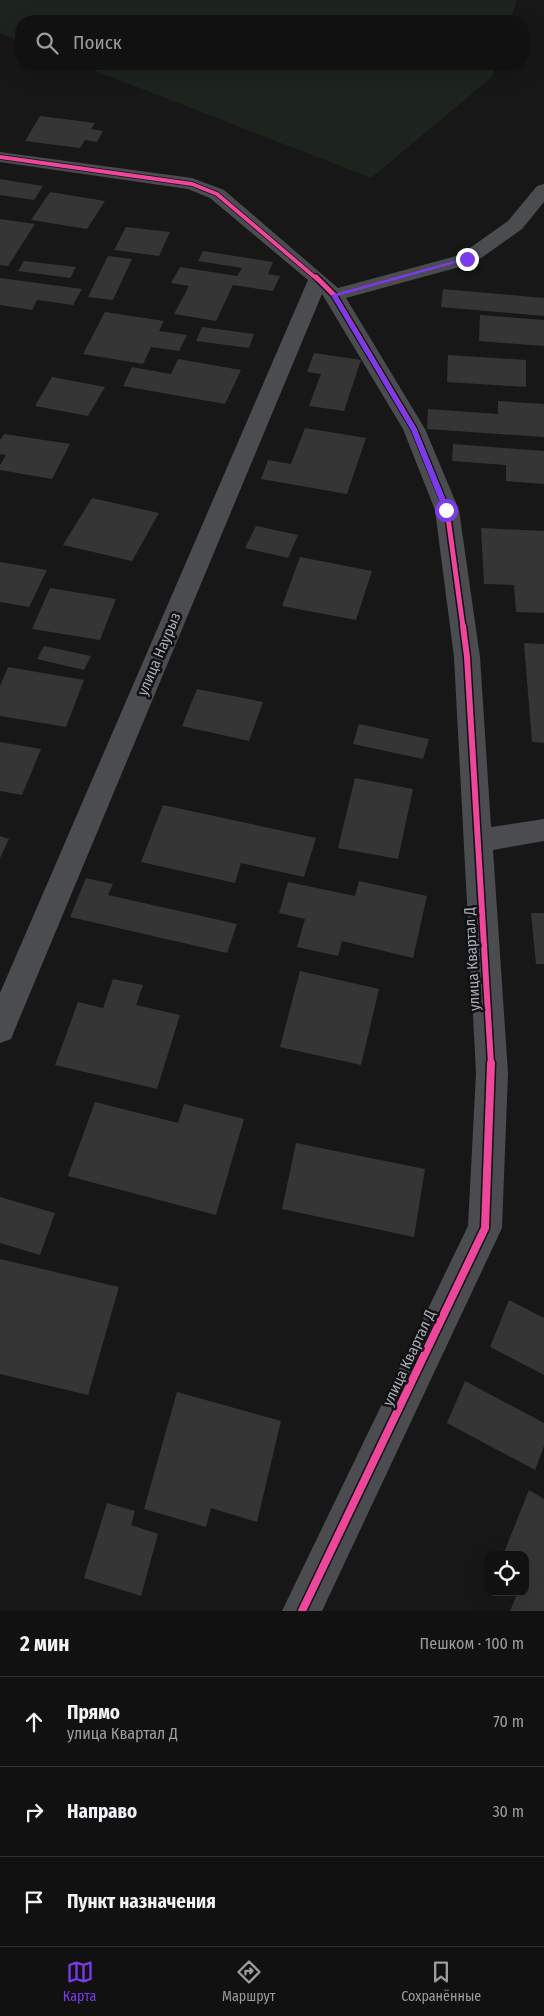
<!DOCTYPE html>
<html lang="ru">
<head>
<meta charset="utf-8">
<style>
  body { margin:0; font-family:"Fira Sans Condensed",sans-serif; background:#1a1a1a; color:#f1f3f6 }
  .controls { position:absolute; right:15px; bottom:15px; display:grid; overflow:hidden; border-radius:10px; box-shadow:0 5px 20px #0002 }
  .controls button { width:45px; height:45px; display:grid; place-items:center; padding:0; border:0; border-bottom:1px solid #303131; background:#111; color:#f1f3f6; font:25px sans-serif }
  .stop { position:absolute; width:15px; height:15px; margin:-11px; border:4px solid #7c3aed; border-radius:50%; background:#fff }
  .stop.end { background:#7c3aed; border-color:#fff; box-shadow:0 1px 5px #0008 }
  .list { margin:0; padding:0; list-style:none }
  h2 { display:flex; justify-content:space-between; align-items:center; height:65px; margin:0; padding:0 20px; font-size:21px }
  h2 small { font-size:16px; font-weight:400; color:#9c9d9f }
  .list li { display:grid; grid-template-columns:32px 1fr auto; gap:15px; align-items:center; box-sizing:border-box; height:90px; padding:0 20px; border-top:1px solid #303131 }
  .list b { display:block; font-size:19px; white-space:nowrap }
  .list p { margin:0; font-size:16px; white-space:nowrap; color:#9c9d9f }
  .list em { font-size:16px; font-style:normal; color:#9c9d9f }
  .icon { flex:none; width:28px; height:28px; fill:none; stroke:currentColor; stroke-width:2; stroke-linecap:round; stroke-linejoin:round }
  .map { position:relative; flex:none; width:544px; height:1611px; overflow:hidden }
  .search { position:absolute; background:#111; box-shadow:0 5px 20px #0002; left:15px; right:15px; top:15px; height:55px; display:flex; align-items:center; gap:12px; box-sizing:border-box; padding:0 18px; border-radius:20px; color:#9c9d9f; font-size:19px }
  .sheet { height:335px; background:#111 }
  nav { display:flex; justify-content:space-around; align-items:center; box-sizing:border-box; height:70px; border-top:1px solid #303131; background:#111; font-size:14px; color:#9c9d9f }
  nav a { display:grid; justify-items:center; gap:2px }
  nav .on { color:#7c3aed }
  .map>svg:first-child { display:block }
  .green { fill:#1d241e }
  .building { fill:#353536 }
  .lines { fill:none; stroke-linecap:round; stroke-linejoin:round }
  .minor { fill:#4b4c50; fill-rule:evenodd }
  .cycleway-far3-casing { stroke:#111113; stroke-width:5.5 }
  .cycleway-far2-casing { stroke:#111113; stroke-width:8 }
  .cycleway-far1-casing { stroke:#111113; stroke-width:9 }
  .cycleway-casing { stroke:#111113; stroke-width:11 }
  .cycleway-far3 { stroke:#ed469a; stroke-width:4 }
  .cycleway-far2 { stroke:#ed469a; stroke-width:5 }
  .cycleway-far1 { stroke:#ed469a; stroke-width:6 }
  .cycleway { stroke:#ed469a; stroke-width:8 }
  .route { fill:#7c3aed }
  .labels { text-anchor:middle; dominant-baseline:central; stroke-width:5; stroke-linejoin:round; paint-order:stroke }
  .street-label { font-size:15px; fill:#a8adb8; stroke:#111113 }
</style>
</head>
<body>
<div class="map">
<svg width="544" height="1611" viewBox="0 0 544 1611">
  <rect width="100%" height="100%" fill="#171717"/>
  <g class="green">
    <path d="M0 0H517L510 21H21V42L0 33Z"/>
    <path d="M78 64H496L492 77 371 178Z"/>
  </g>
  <g class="building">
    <path d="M40 116 95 123 91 129 103 131 97 142 85 140 80 148 25 141Z"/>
    <path d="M0 179 43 186 34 200 0 195Z"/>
    <path d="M50 192 105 201 87 229 31 220Z"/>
    <path d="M0 219 35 224 8 266 0 265Z"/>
    <path d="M126 227 170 232 159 256 114 250Z"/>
    <path d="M203 251 273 262 268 274 280 276 273 291 233 285 216 321 174 314 189 286 171 283 180 267 237 276 242 268 198 261Z"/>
    <path d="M108 256 132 259 113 300 88 297Z"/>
    <path d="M24 261 76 267 70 278 18 271Z"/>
    <path d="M0 278 82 289 73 305 37 300 32 310 0 305Z"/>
    <path d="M443 289 544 298V316L441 307Z"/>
    <path d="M105 312 164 321 159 331 187 335 179 351 151 347 143 364 83 354Z"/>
    <path d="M480 315 544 320V346L479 341Z"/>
    <path d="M202 327 254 334 249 348 196 341Z"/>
    <path d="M314 353 361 360 344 411 309 406 321 374 307 372Z"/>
    <path d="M448 355 526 360V387L447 382Z"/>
    <path d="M178 359 241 370 225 404 123 386 132 367 171 374Z"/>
    <path d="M52 377 105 387 88 416 35 406Z"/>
    <path d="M498 401 544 404V437L427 429 428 409 498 414Z"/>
    <path d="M305 428 366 438 347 494 261 479 268 460 291 464Z"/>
    <path d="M4 434 70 444 52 479 0 470V465L6 455 0 454V440Z"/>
    <path d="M453 444 544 451V484L506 481V465L452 461Z"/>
    <path d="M92 498 159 513 132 561 63 545Z"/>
    <path d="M256 526 298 535 288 558 245 548Z"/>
    <path d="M481 528 544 531V613L516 612 514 585 484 584Z"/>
    <path d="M300 557 372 571 356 620 282 606Z"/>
    <path d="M0 562 47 570 29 607 0 602Z"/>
    <path d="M50 588 116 599 100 640 32 629Z"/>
    <path d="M524 643 544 644V743L532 742Z"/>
    <path d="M44 646 91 656 84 670 37 659Z"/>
    <path d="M8 667 84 680 66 727 0 716V686Z"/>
    <path d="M197 689 263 702 249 741 182 726Z"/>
    <path d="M359 724 429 739 423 759 353 744Z"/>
    <path d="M0 742 41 749 22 795 0 791Z"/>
    <path d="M355 778 413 789 398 859 338 848Z"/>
    <path d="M163 805 316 838 304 877 241 863 235 883 141 862Z"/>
    <path d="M0 836 9 839 0 858Z"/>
    <path d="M86 878 113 884 108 895 237 924 227 953 70 917Z"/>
    <path d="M359 881 427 896 413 958 342 941 338 956 297 947 305 919 279 913 288 882 355 896Z"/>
    <path d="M531 913H544V964H536Z"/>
    <path d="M300 971 379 989 361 1065 280 1047Z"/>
    <path d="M113 979 143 985 136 1005 180 1015 157 1089 55 1065 78 1002 103 1008Z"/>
    <path d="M95 1102 178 1123 184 1104 244 1119 216 1215 68 1176Z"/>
    <path d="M296 1143 425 1169 414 1237 282 1209Z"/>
    <path d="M0 1197 55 1213 40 1255 0 1243Z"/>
    <path d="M0 1259 119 1287 88 1395 0 1374Z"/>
    <path d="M509 1300 544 1318V1375L490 1347Z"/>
    <path d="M465 1381 544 1423V1446L535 1470 447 1423Z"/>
    <path d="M177 1392 281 1421 257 1522 211 1508 206 1527 144 1509Z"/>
    <path d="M529 1490 544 1499V1611H510L517 1594 514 1592H525V1555H503Z"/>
    <path d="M107 1503 135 1511 131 1525 158 1534 141 1596 84 1578Z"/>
  </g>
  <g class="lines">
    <path class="minor" d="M0 152 192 178 224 190 338 288 460 255 508 221 537 186 544 184V202L522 229 474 263 346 298 425 429 459 510 480 657 491 827 544 819V841L493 850 508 1073 502 1228 322 1611H282L468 1226 476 1073 454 657 435 510 403 429 322 294 15 1029 11 1039 0 1043V993L308 280 210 198 188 189 0 162Z"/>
    <defs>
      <path id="cycleway-far3" d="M0 157 192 184 217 194 317 279"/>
      <path id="cycleway-far2" d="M316 277 334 295 414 429 447 510 463 627"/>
      <path id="cycleway-far1" d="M463 626 467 657 491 1064"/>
      <path id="cycleway" d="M302 1611 485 1228 491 1063"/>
    </defs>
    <use href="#cycleway-far3" class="cycleway-far3-casing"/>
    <use href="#cycleway-far2" class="cycleway-far2-casing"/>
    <use href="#cycleway-far1" class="cycleway-far1-casing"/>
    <use href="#cycleway" class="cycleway-casing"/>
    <use href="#cycleway-far3" class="cycleway-far3"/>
    <use href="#cycleway-far2" class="cycleway-far2"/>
    <use href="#cycleway-far1" class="cycleway-far1"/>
    <use href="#cycleway" class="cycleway"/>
  </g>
  <path class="route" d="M465 258 470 259 337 296 417 430 450 510 446 512 443 510 411 430 331 295Z"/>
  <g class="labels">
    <g class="street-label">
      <text transform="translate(159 654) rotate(-67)">улица Наурыз</text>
      <text transform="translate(472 959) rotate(-93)">улица Квартал Д</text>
      <text transform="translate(409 1358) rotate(-65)">улица Квартал Д</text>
    </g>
  </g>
</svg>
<div class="controls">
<button><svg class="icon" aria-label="locate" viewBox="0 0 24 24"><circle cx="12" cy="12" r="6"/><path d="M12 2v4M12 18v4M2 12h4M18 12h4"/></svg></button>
</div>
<div class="stop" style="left:446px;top:510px"></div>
<div class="stop end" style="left:467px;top:259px"></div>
<div class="search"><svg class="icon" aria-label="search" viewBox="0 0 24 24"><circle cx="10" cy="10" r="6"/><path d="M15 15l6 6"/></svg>Поиск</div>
</div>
<section class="sheet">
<h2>2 мин<small>Пешком · 100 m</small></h2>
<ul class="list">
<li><svg class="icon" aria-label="ahead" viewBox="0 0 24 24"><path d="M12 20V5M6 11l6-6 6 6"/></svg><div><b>Прямо</b><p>улица Квартал Д</p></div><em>70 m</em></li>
<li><svg class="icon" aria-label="right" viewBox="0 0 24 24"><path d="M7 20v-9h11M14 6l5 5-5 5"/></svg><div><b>Направо</b></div><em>30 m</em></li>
<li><svg class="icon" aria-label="arrive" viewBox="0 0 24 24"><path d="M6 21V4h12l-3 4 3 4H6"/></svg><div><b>Пункт назначения</b></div></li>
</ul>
</section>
<nav>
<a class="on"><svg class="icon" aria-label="map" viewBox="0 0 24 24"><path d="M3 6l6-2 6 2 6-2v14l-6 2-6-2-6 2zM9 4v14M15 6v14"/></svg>Карта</a>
<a><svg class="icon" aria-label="directions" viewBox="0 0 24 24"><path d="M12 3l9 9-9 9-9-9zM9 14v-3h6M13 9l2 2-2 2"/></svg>Маршрут</a>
<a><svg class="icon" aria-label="saved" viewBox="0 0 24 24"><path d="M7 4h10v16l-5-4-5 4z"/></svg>Сохранённые</a>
</nav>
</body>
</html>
